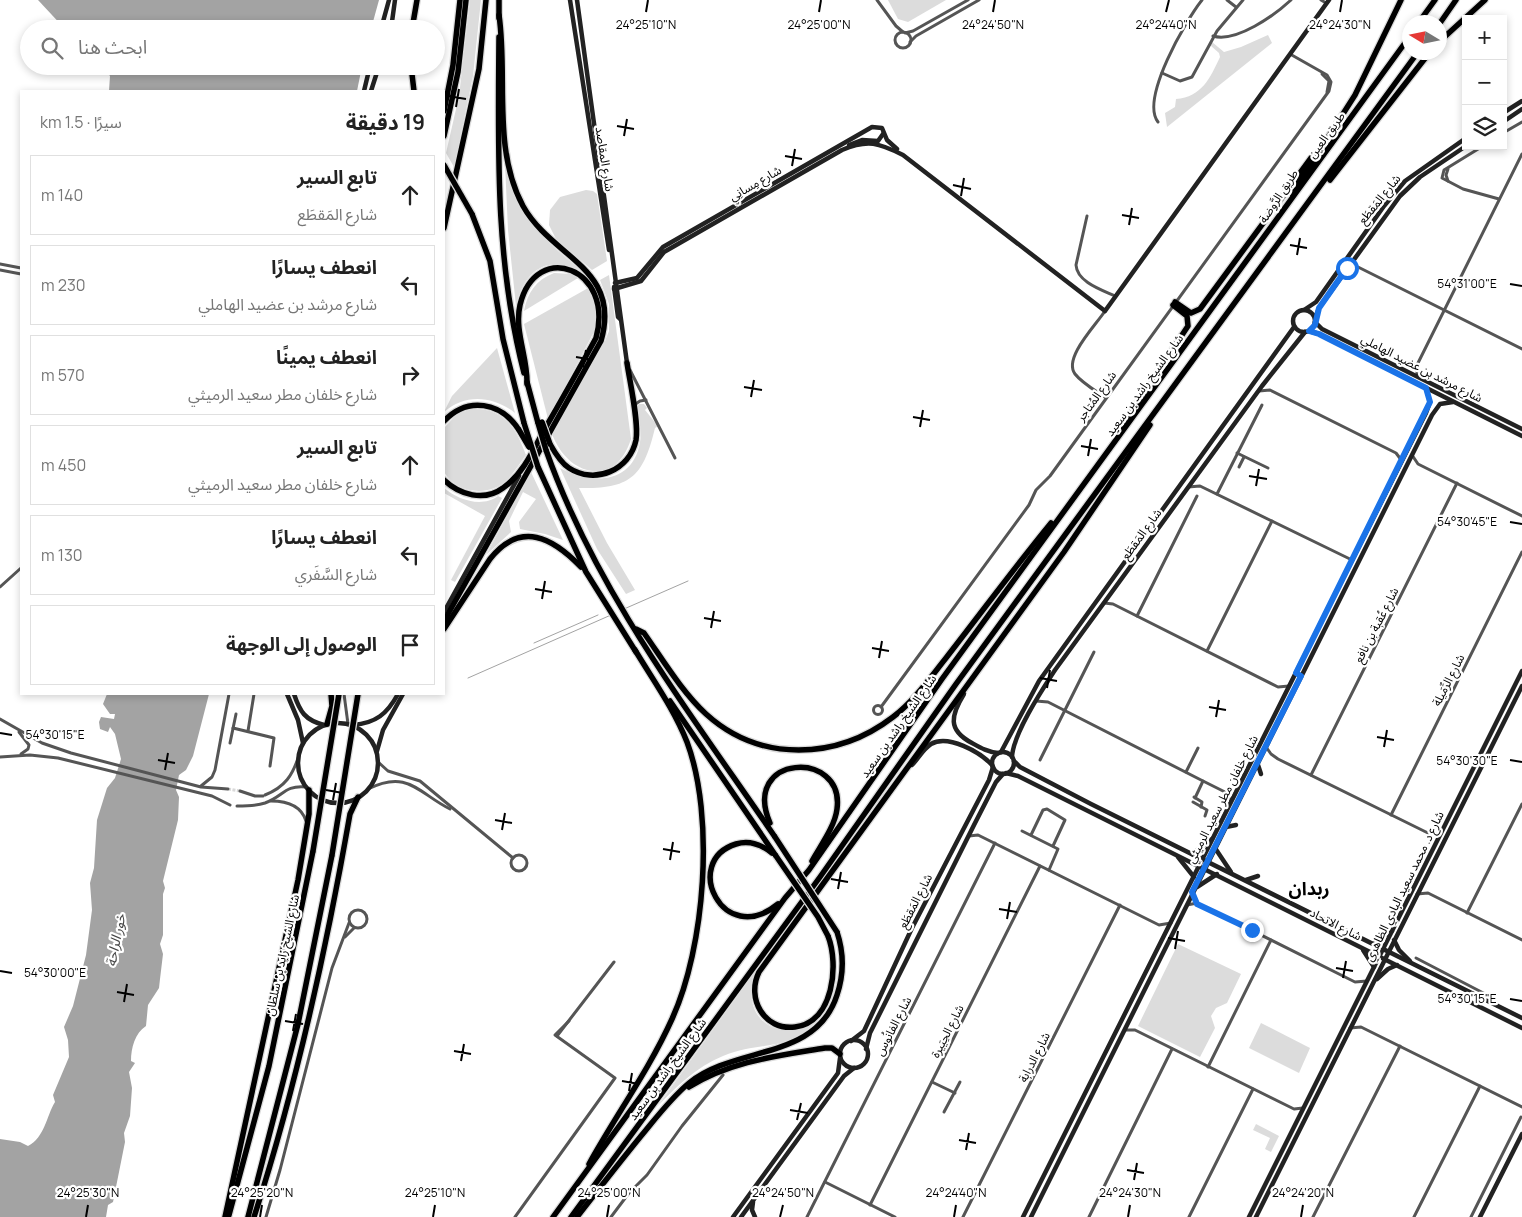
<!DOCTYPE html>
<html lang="ar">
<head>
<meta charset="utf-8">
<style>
  body { margin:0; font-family:Manrope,"Noto Sans Arabic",sans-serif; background:#f6f6f6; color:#222; direction:rtl }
  .controls { position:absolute; right:15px; top:15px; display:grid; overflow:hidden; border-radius:0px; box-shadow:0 2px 8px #0003 }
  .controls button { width:45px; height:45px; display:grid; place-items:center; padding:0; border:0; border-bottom:1px solid #e0e0e0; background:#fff; color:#222; font:25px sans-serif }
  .compass { position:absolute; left:1402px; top:15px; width:45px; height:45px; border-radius:50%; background:#fff; box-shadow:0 2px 8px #0003; rotate:280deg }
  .stop { position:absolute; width:15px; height:15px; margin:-11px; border:4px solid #1a73e8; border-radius:50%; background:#fff }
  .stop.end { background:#1a73e8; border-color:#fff; box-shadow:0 1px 5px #0008 }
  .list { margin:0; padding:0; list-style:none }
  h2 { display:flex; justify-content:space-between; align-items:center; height:65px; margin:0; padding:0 20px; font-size:21px }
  h2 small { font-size:16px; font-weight:400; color:#767676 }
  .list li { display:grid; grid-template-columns:32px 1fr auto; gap:15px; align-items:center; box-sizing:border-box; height:80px; margin:0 10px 10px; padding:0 10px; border:1px solid #e0e0e0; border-radius:0px }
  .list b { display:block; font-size:19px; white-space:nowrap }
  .list p { margin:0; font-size:16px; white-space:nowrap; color:#767676 }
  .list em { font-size:16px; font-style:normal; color:#767676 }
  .icon { flex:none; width:28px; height:28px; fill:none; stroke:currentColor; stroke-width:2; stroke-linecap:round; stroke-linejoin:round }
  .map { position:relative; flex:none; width:1522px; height:1217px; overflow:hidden; direction:ltr }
  .search { position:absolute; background:#fff; box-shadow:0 2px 8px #0003; left:20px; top:20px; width:425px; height:55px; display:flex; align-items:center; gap:12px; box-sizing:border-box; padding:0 18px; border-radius:28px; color:#767676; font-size:19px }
  .panel { position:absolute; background:#fff; box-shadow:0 2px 8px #0003; left:20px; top:90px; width:425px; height:605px; border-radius:0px; direction:rtl }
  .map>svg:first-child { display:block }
  .green { fill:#dcdcdc }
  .water { fill:#a3a3a3 }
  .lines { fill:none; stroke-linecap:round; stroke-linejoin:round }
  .stream { stroke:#a3a3a3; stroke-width:1 }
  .street-tunnel { stroke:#d9d9d9; stroke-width:3; stroke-dasharray:3 1.5; stroke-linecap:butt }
  .highway-casing { stroke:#dbdbdb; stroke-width:8 }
  .street { stroke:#555; stroke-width:3 }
  .secondary { stroke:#222; stroke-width:4.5 }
  .highway { stroke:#000; stroke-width:5.5 }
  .highway-bridge-casing { stroke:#dbdbdb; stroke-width:8; stroke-linecap:butt }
  .highway-bridge { stroke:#000; stroke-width:5.5 }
  .route { stroke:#1a73e8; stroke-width:6 }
  .ticks { fill:none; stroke:#000; stroke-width:2 }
  .labels { text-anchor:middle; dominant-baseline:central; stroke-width:4.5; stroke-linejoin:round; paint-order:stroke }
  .street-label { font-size:12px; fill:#000; stroke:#fff }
  .water-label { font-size:14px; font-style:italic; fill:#444; stroke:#fff }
  .district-label { font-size:18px; font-weight:bold; fill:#000; stroke:#fff }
  .ticks-label { font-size:12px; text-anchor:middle; fill:#000; stroke:#fff; stroke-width:4.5; stroke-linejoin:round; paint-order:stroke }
</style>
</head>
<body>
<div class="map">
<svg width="1522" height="1217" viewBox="0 0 1522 1217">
  <rect width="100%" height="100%" fill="#fff"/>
  <g class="green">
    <path d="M470 0H481L473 76 454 167 446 153 459 96Z"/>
    <path d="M888 0H946L908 22 898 19Z"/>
    <path d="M1268 35 1272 43 1167 127 1165 113 1175 107 1176 99C1202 97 1210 78 1220 57L1219 53 1210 45 1212 42 1224 52 1241 47Z"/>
    <path d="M505 164C522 222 539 235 584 273 550 253 524 269 516 306L508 230Z"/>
    <path d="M586 190 593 191 597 194 607 261 592 270 556 239 549 225 550 210 560 197Z"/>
    <path d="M554 273 572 274 578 278 524 311C527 293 536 280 554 273Z"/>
    <path d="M609 275 631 439C616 488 568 477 552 434L605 341 609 331V304L600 280Z"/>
    <path d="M590 287 596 304V328L548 419 524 324Z"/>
    <path d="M497 348 515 413C494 396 465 393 444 412L452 396Z"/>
    <path d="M639 404H644L647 408 645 410 658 426 655 428C643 477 631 489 579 488L607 543 635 590 626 594 597 549 560 468C590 485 633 485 640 442 642 431 639 419 637 407Z"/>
    <path d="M472 409C504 408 516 428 526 455 520 463 514 473 507 480 489 497 457 494 444 472V428L457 414Z"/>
    <path d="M531 472 563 540 545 534 520 529 519 522 536 499 523 492 509 521 511 532 486 555Z"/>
    <path d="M444 488C458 500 482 508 498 496L502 498 455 582 451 580 485 516 444 493Z"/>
    <path d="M1178 944 1241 974 1227 1003 1216 1008 1211 1016 1215 1028 1200 1057 1138 1026Z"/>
    <path d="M754 973C740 1020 780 1047 820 1018 786 1054 762 1040 723 1056 696 1067 676 1087 657 1107Z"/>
    <path d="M1261 1023 1310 1048 1299 1073 1249 1048Z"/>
    <path d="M1256 1124 1279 1136 1271 1152 1265 1149 1270 1138 1253 1130Z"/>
  </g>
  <g class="water">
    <path d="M38 0H379L371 29H65Z"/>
    <path d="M102 66H362L357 91H109L110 76Z"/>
    <path d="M107 694H209L193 756 186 770 179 775 176 790 179 797 178 820 163 881 165 888 163 894V935L160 944 163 954 160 979 159 988 148 1005 146 1026C135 1033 131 1048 131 1061L135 1063 129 1072 132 1088 130 1116 124 1133 125 1142 113 1202 108 1205 106 1217H0V1139L20 1142 28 1146C45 1137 46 1117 55 1102L53 1095 69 1057 68 1040 64 1027 73 1006 86 955 92 910 90 883 94 868 97 820 107 788 115 778 121 759 115 734 110 727 108 732 100 729 99 722 101 717 114 719 115 714H110L103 704Z"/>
  </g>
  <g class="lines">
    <g class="stream">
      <path d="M624 609 688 581"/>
      <path d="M534 643 598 615"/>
      <path d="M468 678 611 615"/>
    </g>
    <path class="street-tunnel" d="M228 789 240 791"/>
    <defs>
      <g id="highway">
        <path d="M499 0V18"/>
        <path d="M1419 22 1435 0"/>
        <path d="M1440 23 1456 0"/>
        <path d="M412 29 417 0"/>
        <path d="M499 37C498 152 495 260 524 373"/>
        <path d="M1440 41 1485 0"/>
        <path d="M411 66 414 91"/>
        <path d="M444 111 453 65 460 0"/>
        <path d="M444 136 458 72 466 0"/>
        <path d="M1330 180 1430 52"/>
        <path d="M1292 194 1355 95 1401 0"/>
        <path d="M472 214 490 261 503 339 524 423"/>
        <path d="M444 228 479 69 486 0"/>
        <path d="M1175 302 1191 313 1200 309 1311 158"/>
        <path d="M527 382 538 423"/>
        <path d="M444 421C468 396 501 402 519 430"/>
        <path d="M1119 430 1188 326 1187 316 1173 305"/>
        <path d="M550 444C555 453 561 463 569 468 595 485 630 470 636 440 639 422 630 383 627 363"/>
        <path d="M546 450C596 592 691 714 775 837"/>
        <path d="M538 467 586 572 636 652"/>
        <path d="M444 480C460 495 484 502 503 488 522 475 533 451 543 432 561 401 579 369 596 338 615 268 536 239 520 305 514 331 528 358 527 384"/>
        <path d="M444 621 601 341C622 268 552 258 523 206 492 149 508 77 499 15"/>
        <path d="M444 629 490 559C521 520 553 538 581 567"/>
        <path d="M636 629 644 633C663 660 682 692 706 714 760 763 837 760 893 717 914 701 930 678 946 658 981 613 1015 567 1051 523"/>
        <path d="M670 701 776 856"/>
        <path d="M327 724 332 706 331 694"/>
        <path d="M770 823C740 754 845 749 837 809 835 826 821 845 812 861"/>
        <path d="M772 853C762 845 749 840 736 844 681 861 723 949 778 904"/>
        <path d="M828 936C839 964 834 1022 795 1027 764 1031 746 998 759 972L1064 552 1150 425"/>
        <path d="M689 1087C731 1061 777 1056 825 1048H832L840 1054"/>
        <path d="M589 1164C616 1115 649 1070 672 1019 705 947 715 817 687 742 674 709 653 680 635 650"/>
        <path d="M229 1215 269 1066 313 851"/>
        <path d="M225 1217 298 880 309 814V790"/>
        <path d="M248 1217 298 1024 332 855"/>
        <path d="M254 1217C297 1085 326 951 350 814L358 797"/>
        <path d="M553 1217 785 898 809 870 942 679 1410 36"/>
        <path d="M571 1217 820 877 956 684 1418 52"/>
        <path d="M577 1217C598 1190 619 1163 641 1136 656 1118 671 1098 689 1083 736 1045 816 1061 837 995 844 974 844 953 837 932"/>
      </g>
    </defs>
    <use href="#highway" class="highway-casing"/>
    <g class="street">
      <path d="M877 0 896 26 903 32"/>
      <path d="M1227 0 1236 7"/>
      <path d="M1321 0 1326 3"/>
      <circle cx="903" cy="40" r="8"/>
      <path d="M905 33 913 31 968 0"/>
      <path d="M1213 36C1236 43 1275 15 1291 0"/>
      <path d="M910 42 916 36 979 0"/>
      <path d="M1162 73 1180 81 1192 77 1217 31 1243 0"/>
      <path d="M1322 74 1329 81 1327 92"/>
      <path d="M1158 122C1140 99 1186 20 1202 0"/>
      <path d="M1503 133 1522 122"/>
      <path d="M1483 146 1444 170 1442 178 1463 189 1499 199"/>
      <path d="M1448 181 1446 175 1448 169"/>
      <path d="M1087 216 1076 265C1077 282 1102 290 1115 296"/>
      <path d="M0 264 21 268"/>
      <path d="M1347 268 1358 267 1522 349"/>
      <path d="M0 270 21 274"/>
      <path d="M1105 311C1096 325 1063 358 1075 374 1082 383 1096 391 1106 398"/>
      <path d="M630 370 675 458"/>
      <path d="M1417 376V365L1522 154"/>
      <path d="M1259 391 1270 390 1396 453 1402 461"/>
      <path d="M634 405 640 401 646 400"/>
      <path d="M1237 453 1268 468"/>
      <path d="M1412 455 1418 464 1522 516"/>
      <path d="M1239 467 1244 457"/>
      <path d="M1188 487 1200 486 1352 560"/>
      <path d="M1217 494 1262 405"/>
      <path d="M0 587 21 568"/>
      <path d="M1104 603 1113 604 1278 687 1289 686"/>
      <path d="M1137 616 1197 496"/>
      <path d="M1207 651 1272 521"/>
      <path d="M344 694 348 724"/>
      <path d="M1036 701 1048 702 1203 781 1225 792 1231 801"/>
      <circle cx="878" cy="710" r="4.5"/>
      <path d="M881 707 1029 505 1036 490 1050 476 1329 91 1331 82 1327 75 1290 54"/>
      <path d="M0 719 42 743 71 753 201 787 228 789"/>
      <path d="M233 728 274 738 270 766"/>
      <path d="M248 731 254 694"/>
      <path d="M19 732 29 745 28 749 21 754"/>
      <path d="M230 743 236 714"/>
      <path d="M1266 747 1271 754 1278 759 1430 834H1440"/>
      <path d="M0 757 30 755 58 758 212 796 230 805"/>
      <path d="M1040 760 1094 652"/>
      <path d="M378 762 388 771 420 781 513 858"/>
      <path d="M1186 772 1198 748"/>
      <path d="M1311 775 1457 483"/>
      <path d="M201 786 212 777 215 770 229 694"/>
      <path d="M368 789C408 769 418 793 450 809"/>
      <path d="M240 791 255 796H263"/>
      <path d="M265 795C285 787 293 775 299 755"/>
      <path d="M1194 797 1202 802 1201 807"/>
      <path d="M1195 798 1203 781"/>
      <path d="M271 801C287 801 301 805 306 821"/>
      <path d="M1193 802 1207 810 1205 816"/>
      <path d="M237 806C246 806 256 806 265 803 284 796 284 785 306 787"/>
      <path d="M1391 815 1522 552"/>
      <path d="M1022 831 1058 849 1049 870"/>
      <path d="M1031 835 1043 810 1047 809 1065 820 1053 846"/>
      <path d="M969 836 978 835 1159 925 1171 923"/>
      <circle cx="519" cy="863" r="8"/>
      <path d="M1417 894 1428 893 1522 940"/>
      <path d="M1187 905 1197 903 1355 982 1367 981"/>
      <circle cx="358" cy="919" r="9"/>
      <path d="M1467 913 1522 804"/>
      <path d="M345 937 354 928"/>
      <path d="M1416 958 1493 998 1497 1006"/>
      <path d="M1350 1028 1361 1027 1522 1107"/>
      <path d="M1125 1030H1135L1294 1109 1303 1108"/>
      <path d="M557 1036 614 962"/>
      <path d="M1208 1067 1271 940"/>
      <path d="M932 1082 955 1093"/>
      <path d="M944 1112 960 1082"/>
      <path d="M825 1182 895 1217"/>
      <path d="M870 1205 1040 866"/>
      <path d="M266 1217 280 1170 332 968 349 923"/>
      <path d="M515 1217 615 1078 555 1035 569 1021"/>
      <path d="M611 1217 629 1193 647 1175 682 1126 723 1075"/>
      <path d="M807 1217 995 843"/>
      <path d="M963 1217 1120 905"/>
      <path d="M1089 1217 1172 1049"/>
      <path d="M1189 1217 1253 1089"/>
      <path d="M1313 1217 1400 1046"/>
      <path d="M1414 1217 1480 1086"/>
      <path d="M1471 1217 1521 1117"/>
    </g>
    <g class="secondary">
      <path d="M570 0 609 250"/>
      <path d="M577 0 627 363"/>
      <path d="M381 29 389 0"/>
      <path d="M391 29 395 0"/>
      <path d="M364 91 370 66"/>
      <path d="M371 91 379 66"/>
      <path d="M1503 113 1522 101"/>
      <path d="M1503 122 1522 109"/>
      <path d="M849 145 862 140 878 141 883 134"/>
      <path d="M615 283 637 278 663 247 872 127 882 128 887 140 897 149"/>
      <path d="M614 287 618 317 620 319"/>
      <path d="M614 289 641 281 664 252 842 150C868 139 879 143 903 155L1105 311 1329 0"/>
      <circle cx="1304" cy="321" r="11"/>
      <path d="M1304 310 1316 302 1384 206 1405 181 1466 138"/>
      <path d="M1315 318 1319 308 1400 196 1420 177 1466 146"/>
      <path d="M1315 322 1322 329 1522 429"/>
      <path d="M1309 331 1319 334 1522 436"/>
      <path d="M444 612 519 476"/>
      <path d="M287 694 298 720 303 743"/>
      <path d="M294 694C300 712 305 720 324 725"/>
      <path d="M964 694C951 715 947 730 972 743 981 748 988 752 998 753"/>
      <circle cx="338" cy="763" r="40"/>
      <path d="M353 725C376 723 387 714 398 694"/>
      <path d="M377 751 383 730 403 694"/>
      <path d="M1001 752 1039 681 1294 327"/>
      <circle cx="1003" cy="763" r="11"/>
      <path d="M1012 757C1013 734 1042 690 1055 670L1262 386 1305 332"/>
      <path d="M1014 761 1020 767 1091 804 1522 1018"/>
      <path d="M912 765C918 759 923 749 931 744 948 734 980 752 992 765"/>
      <path d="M1258 765 1261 774"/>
      <path d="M1006 773 1018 776 1522 1028"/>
      <path d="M1226 827 1236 825"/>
      <path d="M1215 848 1231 872"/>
      <path d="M1192 854 1212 839"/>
      <path d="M1178 857 1194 877"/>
      <path d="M1246 880 1258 876"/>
      <path d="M1197 887 1217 874"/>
      <path d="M1394 940 1399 950 1410 961"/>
      <path d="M1373 944 1392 931"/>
      <path d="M1363 950 1374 967"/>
      <path d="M1377 979 1388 969 1397 965"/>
      <circle cx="854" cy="1054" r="14"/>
      <path d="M851 1041 864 1031 912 928 989 780 993 767"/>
      <path d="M866 1049 870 1033 974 825 996 782 1003 774"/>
      <path d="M753 1202 752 1210 755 1217"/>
      <path d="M733 1217 838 1073 840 1058"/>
      <path d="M741 1217 844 1076 854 1068"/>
      <path d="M1023 1217 1426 413 1430 402 1426 388"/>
      <path d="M1031 1217 1432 415 1440 404 1453 402"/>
      <path d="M1249 1217 1522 671"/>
      <path d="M1256 1217 1522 686"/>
      <path d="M1480 1217 1522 1134"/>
    </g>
    <use href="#highway" class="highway"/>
    <defs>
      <g id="highway-bridge">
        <path d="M444 165 472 214"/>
        <path d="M542 422 550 444"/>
        <path d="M524 423 538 467"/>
        <path d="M538 423 546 450"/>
        <path d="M519 430 529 447"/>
        <path d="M775 837 837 932"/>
        <path d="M313 851 339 694"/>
        <path d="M332 855 358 694"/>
        <path d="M776 856 818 917 828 936"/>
      </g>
    </defs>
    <use href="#highway-bridge" class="highway-bridge-casing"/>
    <use href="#highway-bridge" class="highway-bridge"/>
  </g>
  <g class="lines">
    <path class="route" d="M1252 930 1197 904 1192 892 1301 676 1296 673 1430 402 1426 388 1319 334 1309 331 1315 325 1319 308 1347 268"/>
  </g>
  <path class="ticks" d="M646 12 648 0M819 12 821 0M993 12 995 0M1166 12 1169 0M1340 12 1342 0M448 96 466 99M456 107 459 89M617 126 634 129M624 136 627 119M785 156 802 159M792 166 795 149M953 185 971 189M961 196 964 178M1122 215 1139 218M1129 225 1132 208M1290 245 1307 248M1297 255 1300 238M1510 284 1522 286M576 357 593 360M583 367 586 350M744 387 762 390M751 397 754 380M913 417 930 420M920 427 923 410M1081 446 1098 449M1088 456 1091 439M1249 476 1267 479M1256 486 1259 469M1510 522 1522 524M535 589 552 592M542 599 545 581M704 618 721 621M711 628 714 611M872 648 889 651M879 658 882 641M1040 678 1057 681M1047 688 1050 670M1209 707 1226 710M1216 717 1219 700M0 733 12 735M1377 737 1394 740M1384 747 1387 730M158 760 175 763M1510 760 1522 762M165 770 168 753M326 790 343 793M333 800 336 783M495 820 512 823M502 830 505 813M663 849 680 852M670 860 673 842M831 879 848 882M838 889 841 872M999 909 1017 912M1007 919 1010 902M1168 938 1185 941M1175 949 1178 931M1336 968 1353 971M0 971 12 973M1343 978 1346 961M117 992 134 995M1510 999 1522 1001M124 1002 127 984M285 1021 303 1024M293 1031 296 1014M454 1051 471 1054M461 1061 464 1044M622 1081 639 1084M629 1091 632 1073M790 1110 808 1113M797 1120 801 1103M959 1140 976 1143M966 1150 969 1133M1127 1170 1144 1173M1134 1180 1137 1163M86 1217 88 1205M260 1217 262 1205M433 1217 435 1205M607 1217 609 1205M780 1217 783 1205M954 1217 956 1205M1128 1217 1130 1205M1301 1217 1303 1205"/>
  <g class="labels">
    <g class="street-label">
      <text transform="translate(1326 135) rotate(-54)">طريق العين</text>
      <text transform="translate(605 159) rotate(81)">شارع المقاصد</text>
      <text transform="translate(755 183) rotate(-30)">شارع مِسانِي</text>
      <text transform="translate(1278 196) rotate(-57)">طريق الرَّوضة</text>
      <text transform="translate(1379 199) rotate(-51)">شارع المَقطَع</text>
      <text transform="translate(1422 368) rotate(27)">شارع مرشد بن عضيد الهاملي</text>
      <text transform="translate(1144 385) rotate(-54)">شارع الشيخ راشد بن سعيد</text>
      <text transform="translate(1096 396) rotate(-54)">شارع المُتاجر</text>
      <text transform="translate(1141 534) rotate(-54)">شارع المَقطَع</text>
      <text transform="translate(1376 625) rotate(-63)">شارع عُقبة بن نافع</text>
      <text transform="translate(1448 680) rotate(-63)">شارع الرِّمَيلة</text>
      <text transform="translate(898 726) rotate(-55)">شارع الشيخ راشد بن سعيد</text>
      <text transform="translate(1222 799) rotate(-63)">شارع خلفان مطر سعيد الرميثي</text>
      <text transform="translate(1404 886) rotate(-64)">شارع د. محمد سعيد البادي الظاهري</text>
      <text transform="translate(915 901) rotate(-63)">شارع المَقطَع</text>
      <text transform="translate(1336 924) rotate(27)">شارع الاتحاد</text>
      <text transform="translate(282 955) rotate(-78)">شارع الشيخ زايد بن سلطان</text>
      <text transform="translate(893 1026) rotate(-63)">شارع الفانُوس</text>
      <text transform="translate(947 1031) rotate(-63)">شارع الحِيَيرة</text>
      <text transform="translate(1034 1057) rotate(-63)">شارع الدرابة</text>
      <text transform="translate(667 1069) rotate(-54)">شارع الشيخ راشد بن سعيد</text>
    </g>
    <g class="water-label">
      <text transform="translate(115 940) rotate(-79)">خور الراحة</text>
    </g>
    <g class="district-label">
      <text x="1309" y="888">ربدان</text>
    </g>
  </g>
  <g class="ticks-label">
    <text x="646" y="29">24°25'10"N</text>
    <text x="819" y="29">24°25'00"N</text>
    <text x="993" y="29">24°24'50"N</text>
    <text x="1166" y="29">24°24'40"N</text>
    <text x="1340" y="29">24°24'30"N</text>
    <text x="1467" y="288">54°31'00"E</text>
    <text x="1467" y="526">54°30'45"E</text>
    <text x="55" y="739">54°30'15"E</text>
    <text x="1467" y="765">54°30'30"E</text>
    <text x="55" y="977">54°30'00"E</text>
    <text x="1467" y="1003">54°30'15"E</text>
    <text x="88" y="1197">24°25'30"N</text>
    <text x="262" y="1197">24°25'20"N</text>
    <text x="435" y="1197">24°25'10"N</text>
    <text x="609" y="1197">24°25'00"N</text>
    <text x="783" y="1197">24°24'50"N</text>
    <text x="956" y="1197">24°24'40"N</text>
    <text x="1130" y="1197">24°24'30"N</text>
    <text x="1303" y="1197">24°24'20"N</text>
  </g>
</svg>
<div class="controls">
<button>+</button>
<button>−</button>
<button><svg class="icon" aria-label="layers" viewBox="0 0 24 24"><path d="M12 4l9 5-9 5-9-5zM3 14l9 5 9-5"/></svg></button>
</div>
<svg class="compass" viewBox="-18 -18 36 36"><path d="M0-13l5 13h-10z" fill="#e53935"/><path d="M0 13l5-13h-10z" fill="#767676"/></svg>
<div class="stop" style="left:1347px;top:268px"></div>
<div class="stop end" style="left:1252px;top:930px"></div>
<div class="search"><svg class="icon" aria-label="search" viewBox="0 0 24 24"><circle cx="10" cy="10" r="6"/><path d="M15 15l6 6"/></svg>ابحث هنا</div>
<section class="panel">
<h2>19 دقيقة<small>سيرًا · 1.5 km</small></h2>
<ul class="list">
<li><svg class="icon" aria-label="ahead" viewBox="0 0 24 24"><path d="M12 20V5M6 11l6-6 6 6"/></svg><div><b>تابع السير</b><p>شارع المَقطَع</p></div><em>140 m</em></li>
<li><svg class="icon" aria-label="left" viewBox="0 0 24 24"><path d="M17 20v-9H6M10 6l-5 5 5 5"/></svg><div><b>انعطف يسارًا</b><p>شارع مرشد بن عضيد الهاملي</p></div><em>230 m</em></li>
<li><svg class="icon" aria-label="right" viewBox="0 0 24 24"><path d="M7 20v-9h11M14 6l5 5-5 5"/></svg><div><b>انعطف يمينًا</b><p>شارع خلفان مطر سعيد الرميثي</p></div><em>570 m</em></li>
<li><svg class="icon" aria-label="ahead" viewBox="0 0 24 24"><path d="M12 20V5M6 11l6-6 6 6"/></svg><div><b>تابع السير</b><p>شارع خلفان مطر سعيد الرميثي</p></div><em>450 m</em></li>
<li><svg class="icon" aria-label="left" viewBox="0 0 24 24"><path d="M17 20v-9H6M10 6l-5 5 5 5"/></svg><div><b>انعطف يسارًا</b><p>شارع السَّفَري</p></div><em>130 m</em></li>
<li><svg class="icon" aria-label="arrive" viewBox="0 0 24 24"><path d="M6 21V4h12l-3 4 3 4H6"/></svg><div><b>الوصول إلى الوجهة</b></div></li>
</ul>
</section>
</div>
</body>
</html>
